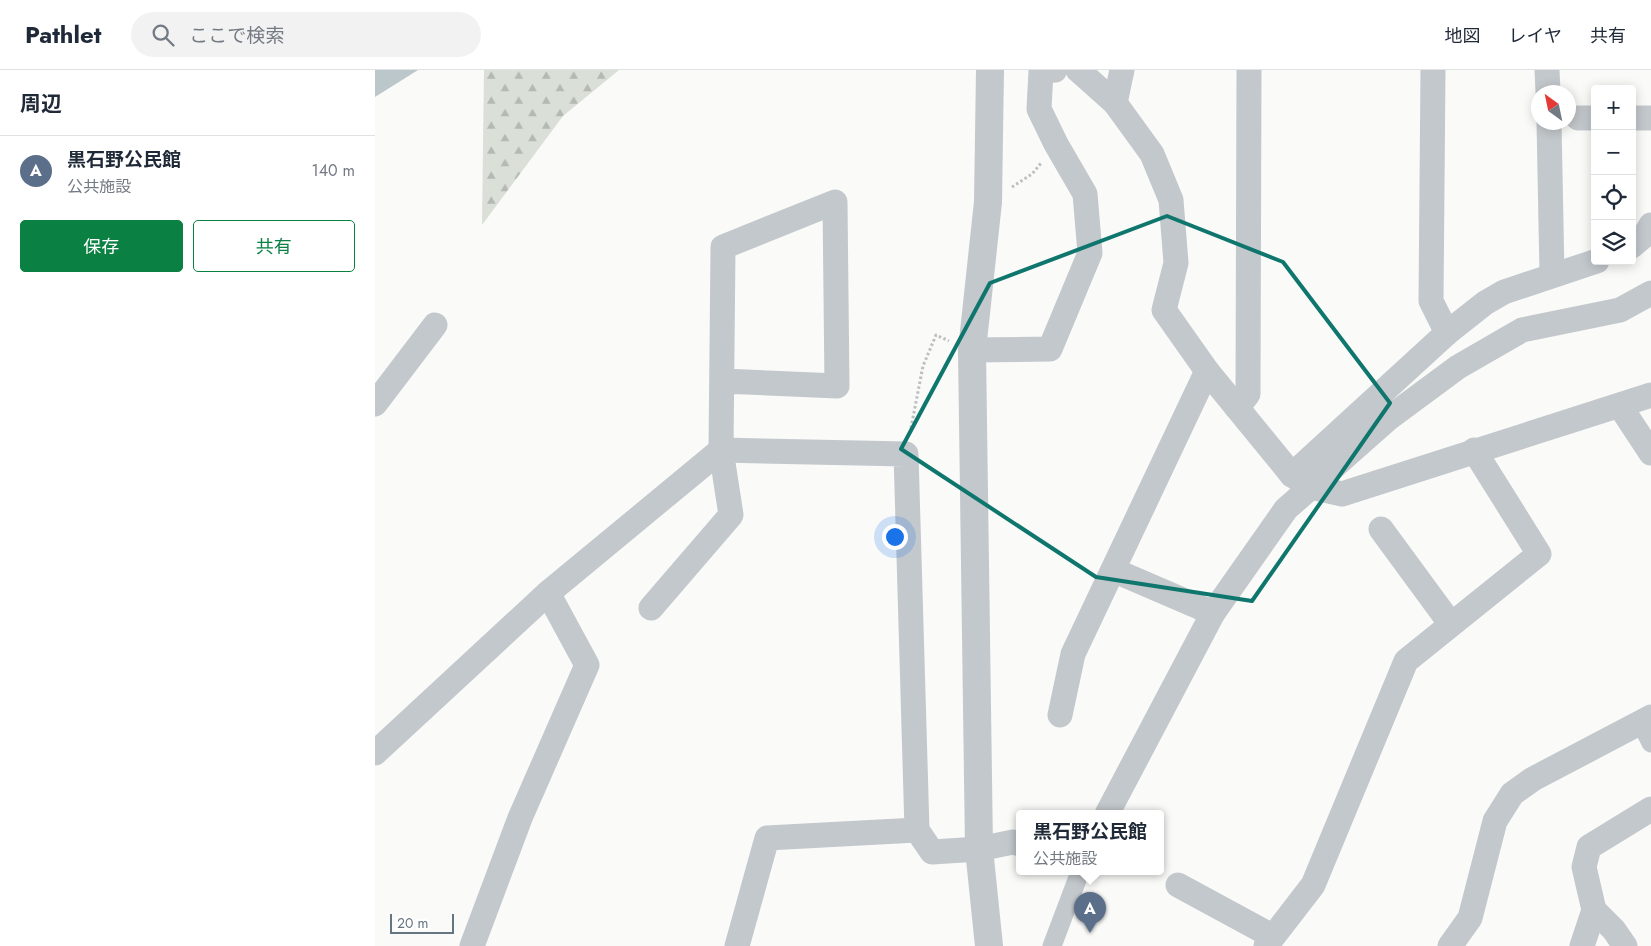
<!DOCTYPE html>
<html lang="ja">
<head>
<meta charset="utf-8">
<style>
  body { margin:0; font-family:Jost,"Noto Sans JP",sans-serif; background:#f2f2f3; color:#1f2937 }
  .controls { position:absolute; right:15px; top:15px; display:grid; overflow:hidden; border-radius:5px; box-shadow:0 2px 12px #0003 }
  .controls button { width:45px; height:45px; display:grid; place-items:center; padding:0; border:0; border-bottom:1px solid #e0e1e3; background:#fff; color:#1f2937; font:25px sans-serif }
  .compass { position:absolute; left:1156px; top:15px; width:45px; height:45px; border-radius:50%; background:#fff; box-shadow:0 2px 12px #0003; rotate:327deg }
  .scale { position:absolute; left:15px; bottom:12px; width:64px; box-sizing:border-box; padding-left:5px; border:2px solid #657683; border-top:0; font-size:14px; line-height:18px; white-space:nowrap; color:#657683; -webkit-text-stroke:4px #fff; paint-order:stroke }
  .you { position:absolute; left:519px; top:466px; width:18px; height:18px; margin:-12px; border:4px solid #fff; border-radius:50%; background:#1a73e8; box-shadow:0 0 0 8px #1a73e833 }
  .badge { display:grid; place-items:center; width:32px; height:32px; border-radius:50%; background:#0b8043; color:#fff; font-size:16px; font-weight:700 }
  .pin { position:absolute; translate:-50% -41px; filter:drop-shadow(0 1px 2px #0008) }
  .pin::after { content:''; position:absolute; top:26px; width:18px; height:15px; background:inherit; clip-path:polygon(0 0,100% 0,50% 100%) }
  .popup { position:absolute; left:641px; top:740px; width:148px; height:65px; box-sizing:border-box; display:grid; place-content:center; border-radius:5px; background:#fff; filter:drop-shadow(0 1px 4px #0005); font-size:16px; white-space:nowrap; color:#747a83 }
  .popup b { font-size:19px; color:#1f2937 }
  .popup::after { content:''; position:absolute; left:50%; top:100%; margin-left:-10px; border:10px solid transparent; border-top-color:#fff }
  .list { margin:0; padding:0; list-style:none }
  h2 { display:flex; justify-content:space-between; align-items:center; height:65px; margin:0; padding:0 20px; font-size:21px }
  h2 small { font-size:16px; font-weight:400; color:#747a83 }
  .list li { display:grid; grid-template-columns:32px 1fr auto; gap:15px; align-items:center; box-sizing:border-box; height:70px; padding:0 20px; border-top:1px solid #e0e1e3 }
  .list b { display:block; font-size:19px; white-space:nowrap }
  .list p { margin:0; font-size:16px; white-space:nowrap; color:#747a83 }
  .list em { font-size:16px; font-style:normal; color:#747a83 }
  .actions { display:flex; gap:10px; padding:15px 20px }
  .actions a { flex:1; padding:11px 0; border:1px solid #0b8043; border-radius:5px; text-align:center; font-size:18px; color:#0b8043 }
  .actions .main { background:#0b8043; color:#fff }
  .icon { flex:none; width:28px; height:28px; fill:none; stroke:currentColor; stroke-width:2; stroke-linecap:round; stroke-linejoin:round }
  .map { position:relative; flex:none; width:1276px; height:876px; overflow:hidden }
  header { display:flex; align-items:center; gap:30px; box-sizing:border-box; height:70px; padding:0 25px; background:#fff; border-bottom:1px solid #e0e1e3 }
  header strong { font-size:24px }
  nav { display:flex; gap:28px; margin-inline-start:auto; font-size:18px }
  .search { width:350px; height:45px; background:#f2f2f3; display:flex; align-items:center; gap:12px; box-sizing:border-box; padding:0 18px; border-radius:28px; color:#747a83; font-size:19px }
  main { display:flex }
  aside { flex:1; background:#fff }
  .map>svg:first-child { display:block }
  .forest { fill:url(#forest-firs) }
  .water { fill:#bbc7cb }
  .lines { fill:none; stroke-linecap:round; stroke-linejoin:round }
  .path { stroke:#bbbfc2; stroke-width:3; stroke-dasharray:2.5 2.5; stroke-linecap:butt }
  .pedestrian { stroke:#c3c8cc; stroke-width:19 }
  .minor { stroke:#c3c8cc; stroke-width:25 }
  .tertiary { stroke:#c3c8cc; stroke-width:28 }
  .marked { fill:none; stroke:#0f766e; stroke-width:4; stroke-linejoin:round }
</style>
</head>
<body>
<header>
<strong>Pathlet</strong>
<div class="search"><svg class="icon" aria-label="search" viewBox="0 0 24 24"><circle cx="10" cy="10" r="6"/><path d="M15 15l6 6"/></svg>ここで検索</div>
<nav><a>地図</a><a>レイヤ</a><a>共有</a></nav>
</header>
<main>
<aside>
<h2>周辺<small></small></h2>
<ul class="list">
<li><span class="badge" style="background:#5c6f8a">A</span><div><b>黒石野公民館</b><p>公共施設</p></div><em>140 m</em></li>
</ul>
<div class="actions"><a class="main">保存</a><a>共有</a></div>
</aside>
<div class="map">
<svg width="1276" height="876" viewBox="0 0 1276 876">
  <defs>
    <pattern id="forest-firs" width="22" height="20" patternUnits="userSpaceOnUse" patternTransform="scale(1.25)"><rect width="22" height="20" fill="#dadfd7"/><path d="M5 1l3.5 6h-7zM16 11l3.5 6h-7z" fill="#b4b9b4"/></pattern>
  </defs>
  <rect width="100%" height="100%" fill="#fafaf8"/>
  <path class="forest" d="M109 0H244L188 46 107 155Z"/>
  <path class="water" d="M0 0H43L0 27Z"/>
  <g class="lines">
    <g class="path">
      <path d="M637 117 657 104 667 92"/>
      <path d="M535 363 548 296 561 265 574 271"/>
    </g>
    <g class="pedestrian">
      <path d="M1265 651 1276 673"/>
      <path d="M677 876 705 802"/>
    </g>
    <g class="minor">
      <path d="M703 0 740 33 777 84 796 130 801 193 789 240 832 301 917 405 936 417 967 424 1276 325"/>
      <path d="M1058 0 1056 231 1072 263"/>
      <path d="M1172 0 1173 22"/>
      <path d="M740 33 747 0"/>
      <path d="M1203 48H1220"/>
      <path d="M1257 48H1276"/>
      <path d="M1174 52 1177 204"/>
      <path d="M1257 176 1270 165 1276 155"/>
      <path d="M597 280 675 279 715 183 710 124 681 74 664 39 666 1 680 0"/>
      <path d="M0 334 60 255"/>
      <path d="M1245 336 1276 383"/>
      <path d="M862 338 873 324 874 0"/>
      <path d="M917 405 1072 263 1110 233 1129 222 1222 191"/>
      <path d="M1006 459 1075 553"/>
      <path d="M738 500 838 543"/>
      <path d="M276 538 356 445 346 380 348 177 460 132 462 316 347 311"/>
      <path d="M685 645 698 584 832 301"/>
      <path d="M0 683 173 523 346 380 531 384 542 760 557 782 604 779 638 772 645 774"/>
      <path d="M732 744 838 543 911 439 1014 348 1083 297 1147 260 1245 240 1276 223"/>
      <path d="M803 815 897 866"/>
      <path d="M97 876 145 748 212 595 173 523"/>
      <path d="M362 876 392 768 542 760"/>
      <path d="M891 876 938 815 1031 591 1164 484 1099 380"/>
      <path d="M1075 876 1095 848 1120 751 1137 724 1158 709 1276 647"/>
      <path d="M1207 876 1219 840"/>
      <path d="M1250 876 1239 860 1219 840 1209 797 1214 777 1276 739"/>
    </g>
    <path class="tertiary" d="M614 876 604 779 597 280 613 132 615 0"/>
  </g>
  <path class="marked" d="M792 146 908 192 1015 333 877 531 721 507 526 379 615 213Z"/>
</svg>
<div class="controls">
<button>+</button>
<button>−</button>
<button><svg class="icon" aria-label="locate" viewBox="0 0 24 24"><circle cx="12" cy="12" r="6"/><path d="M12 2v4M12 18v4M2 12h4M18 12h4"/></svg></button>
<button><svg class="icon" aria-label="layers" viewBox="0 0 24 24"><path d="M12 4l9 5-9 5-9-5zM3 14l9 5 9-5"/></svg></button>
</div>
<svg class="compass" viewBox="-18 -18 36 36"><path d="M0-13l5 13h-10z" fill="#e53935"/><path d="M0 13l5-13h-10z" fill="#747a83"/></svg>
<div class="scale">20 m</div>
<div class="you"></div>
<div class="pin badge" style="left:715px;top:863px;background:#5c6f8a">A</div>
<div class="popup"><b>黒石野公民館</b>公共施設</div>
</div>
</main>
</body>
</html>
